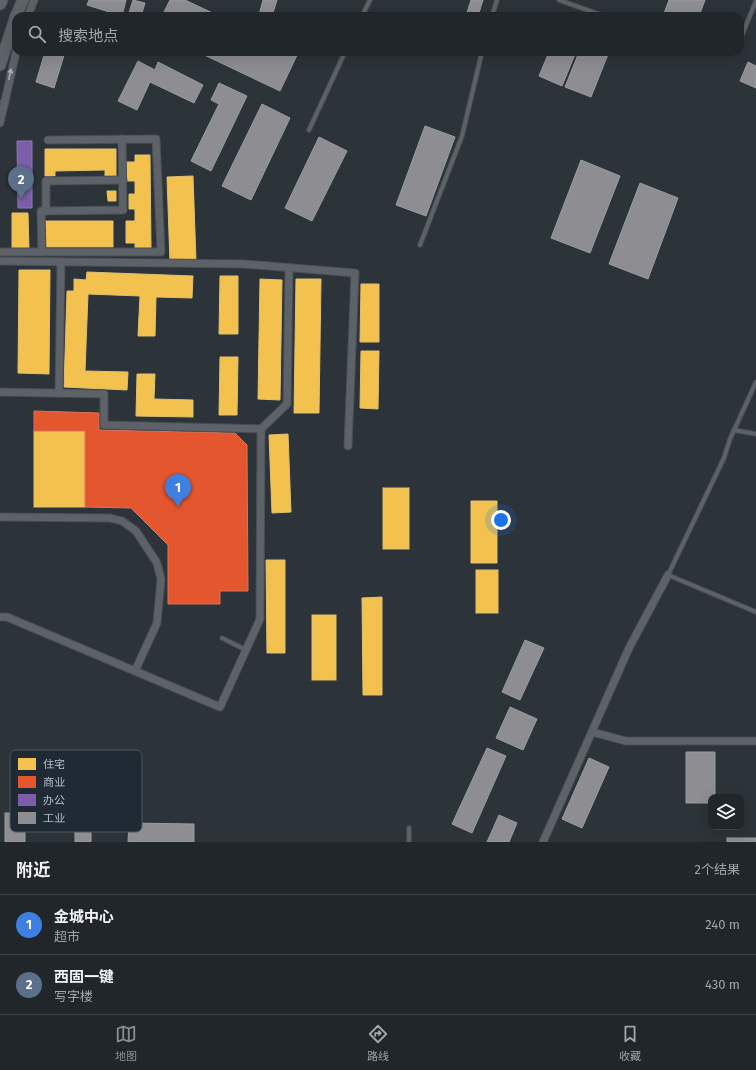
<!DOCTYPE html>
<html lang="zh">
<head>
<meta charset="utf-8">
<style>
  body { margin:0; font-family:"Fira Sans","Noto Sans SC",sans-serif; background:#2d3237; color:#f1f3f6 }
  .controls { position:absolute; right:12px; bottom:12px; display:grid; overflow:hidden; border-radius:8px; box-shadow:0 4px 16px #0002 }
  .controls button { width:36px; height:36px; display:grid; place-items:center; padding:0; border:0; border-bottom:1px solid #3e4347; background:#21262b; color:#f1f3f6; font:20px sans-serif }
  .you { position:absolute; left:501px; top:520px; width:14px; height:14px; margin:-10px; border:3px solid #fff; border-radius:50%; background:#1a73e8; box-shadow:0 0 0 6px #1a73e833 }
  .badge { display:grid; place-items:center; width:26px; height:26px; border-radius:50%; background:#868f97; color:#fff; font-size:13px; font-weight:700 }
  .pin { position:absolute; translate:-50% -33px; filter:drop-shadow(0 1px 2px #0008) }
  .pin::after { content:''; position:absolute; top:21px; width:14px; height:12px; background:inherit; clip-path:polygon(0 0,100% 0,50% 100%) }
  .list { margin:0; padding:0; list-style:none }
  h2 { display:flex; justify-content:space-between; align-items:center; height:52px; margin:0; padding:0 16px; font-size:17px }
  h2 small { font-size:13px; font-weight:400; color:#a2a5a9 }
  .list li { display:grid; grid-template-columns:26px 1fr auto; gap:12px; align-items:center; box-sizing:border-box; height:60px; padding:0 16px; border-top:1px solid #3e4347 }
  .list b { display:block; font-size:15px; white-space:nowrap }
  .list p { margin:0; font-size:13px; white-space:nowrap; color:#a2a5a9 }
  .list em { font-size:13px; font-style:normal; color:#a2a5a9 }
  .icon { flex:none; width:22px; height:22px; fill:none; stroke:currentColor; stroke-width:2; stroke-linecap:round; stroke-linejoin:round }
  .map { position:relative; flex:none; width:756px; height:842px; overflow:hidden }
  .search { position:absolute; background:#21262b; box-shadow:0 4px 16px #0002; left:12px; right:12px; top:12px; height:44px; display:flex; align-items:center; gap:10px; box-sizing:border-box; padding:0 14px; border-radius:12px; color:#a2a5a9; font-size:15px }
  .sheet { height:172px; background:#21262b }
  nav { display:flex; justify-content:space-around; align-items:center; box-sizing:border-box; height:56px; border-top:1px solid #3e4347; background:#21262b; font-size:11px; color:#a2a5a9 }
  nav a { display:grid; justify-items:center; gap:2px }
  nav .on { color:#868f97 }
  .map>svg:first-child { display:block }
  .homes { fill:#f2c14e; stroke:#e0c173 }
  .shops { fill:#e4572e; stroke:#d6765d }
  .offices { fill:#7b5ea7; stroke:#8d7bb2 }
  .industry { fill:#8d8d92; stroke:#9a9ca3 }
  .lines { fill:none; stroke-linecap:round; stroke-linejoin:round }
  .lane-casing { stroke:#4a4f54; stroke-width:5.5 }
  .street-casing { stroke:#4a4f54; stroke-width:9 }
  .primary-casing { stroke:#4a5056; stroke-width:13 }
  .lane { stroke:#5c6267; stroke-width:3.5 }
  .street { stroke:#5c6267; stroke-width:7 }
  .primary { stroke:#5e6369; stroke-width:11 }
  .path-bridge { stroke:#5a6064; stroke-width:1.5; stroke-dasharray:3 3; stroke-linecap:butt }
  .oneway { fill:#a5adb6 }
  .key { fill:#1f2a34; stroke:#4d5761; stroke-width:1 }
  .key-label { font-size:11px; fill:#b7c0ca }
</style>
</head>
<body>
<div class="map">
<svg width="756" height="842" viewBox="0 0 756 842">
  <rect width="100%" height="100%" fill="#2c3339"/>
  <g class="homes">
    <path d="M45 149H116V176H105V170L55 171V176H45Z"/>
    <path d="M135 155H150L151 248H135V243H126V221H135V209H129V194H135V181H125V162H135Z"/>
    <path d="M193 176 196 261 170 262 167 177Z"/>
    <path d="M107 191H116V201H108Z"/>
    <path d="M12 213H28L29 250H12Z"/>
    <rect x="44" y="221" width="69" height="26"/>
    <path d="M19 270H50L49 374 18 373Z"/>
    <path d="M87 272 193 276 192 298 156 297 155 336H138L140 296 88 294 85 371 128 372 127 390 64 387 67 291H74V279L86 280Z"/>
    <path d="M220 276H238V334H219Z"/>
    <path d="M260 279 282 280 280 400 258 399Z"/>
    <path d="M296 279H321L319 413H294Z"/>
    <path d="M361 284H379V342H360Z"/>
    <path d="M361 351H379L378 409 360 408Z"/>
    <path d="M220 357H238L237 415H219Z"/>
    <path d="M137 374H155L154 399 193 400V417L136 416Z"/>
    <rect x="34" y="431" width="51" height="76"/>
    <path d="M288 434 291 512 272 513 269 435Z"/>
    <rect x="383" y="488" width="26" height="61"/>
    <rect x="471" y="501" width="26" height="62"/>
    <path d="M266 560H285V653H267Z"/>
    <rect x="476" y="570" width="22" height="43"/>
    <path d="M382 597V695H363L362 598Z"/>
    <rect x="312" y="615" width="24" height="65"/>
  </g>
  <path class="shops" d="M34 411 99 413V430L235 433 247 445 248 591H220V604H168V545L131 508 85 507V431H34Z"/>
  <path class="offices" d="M17 141H32V208H18Z"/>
  <g class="industry">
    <path d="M89 0H126L122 16 87 5Z"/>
    <path d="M133 0 145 3 141 16H128Z"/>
    <path d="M170 0H185L219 16H162Z"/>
    <path d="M263 0H277L272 16 259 15Z"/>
    <path d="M471 0H483L478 16H466Z"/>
    <path d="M669 0H705L699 16H663Z"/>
    <path d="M45 52H65L54 88 36 82Z"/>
    <path d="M198 52H295L298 53 280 91Z"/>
    <path d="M549 52H576L562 86 539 76Z"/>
    <path d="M579 52H609L591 97 565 87Z"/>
    <path d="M138 61 155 70 158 62 203 85 194 103 150 82 137 110 118 101Z"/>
    <path d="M748 62 756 66V88L740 81Z"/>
    <path d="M219 83 247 96 211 171 191 161 219 104 211 100Z"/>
    <path d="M262 104 290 118 251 200 222 186Z"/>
    <path d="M425 126 455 137 426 216 396 205Z"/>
    <path d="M319 137 347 151 312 221 285 208Z"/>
    <path d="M581 160 620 176 590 253 551 238Z"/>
    <path d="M640 183 678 198 648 279 609 264Z"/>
    <path d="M525 640 544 648 520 700 502 692Z"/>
    <path d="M510 707 537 719 523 750 496 738Z"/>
    <path d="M487 748 506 756 472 833 452 824Z"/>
    <path d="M686 752H715V797H711V803H686Z"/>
    <path d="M589 758 609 767 582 828 562 819Z"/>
    <rect x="5" y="813" width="20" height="29"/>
    <path d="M499 815 517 823 509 842H487Z"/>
    <rect x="75" y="821" width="16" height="21"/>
    <path d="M129 823 194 824V842H128Z"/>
    <rect x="727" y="838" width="29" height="4"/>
  </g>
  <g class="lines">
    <defs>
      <g id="lane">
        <path d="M559 0 604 16"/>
        <path d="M362 16 370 0"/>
        <path d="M492 16 497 0"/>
        <path d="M740 40 756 1"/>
        <path d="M735 53V52"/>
        <path d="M309 130 345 52"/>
        <path d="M420 245 462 136 482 52"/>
        <path d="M756 382 730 439 724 458 668 575 756 612"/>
        <path d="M734 430 756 434"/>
        <path d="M222 638 246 650"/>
        <path d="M409 828V842"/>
      </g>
      <g id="street">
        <path d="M28 16 34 0"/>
        <path d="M0 123 16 52"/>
        <path d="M46 211V181L123 180"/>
        <path d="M0 252H161L156 139 48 140"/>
        <path d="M42 252 41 211 123 210 122 139"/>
        <path d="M0 261 244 264 355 273 348 446"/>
        <path d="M0 392 104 394V425L261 429 287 404 289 268"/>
        <path d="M59 393 61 262"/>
        <path d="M0 517 110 518 122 521 136 531 157 563 161 579 157 623 135 671"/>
        <path d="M0 617H7L220 707 260 619 261 429"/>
        <path d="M592 732 626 741H756"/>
        <path d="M543 842 629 648 668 575"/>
      </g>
      <g id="primary">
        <path d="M0 4 2 0"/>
        <path d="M16 16 23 0"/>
        <path d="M0 65 16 16"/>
      </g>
    </defs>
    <use href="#lane" class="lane-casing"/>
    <use href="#street" class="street-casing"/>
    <use href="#primary" class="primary-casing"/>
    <use href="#lane" class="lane"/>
    <use href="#street" class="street"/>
    <use href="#primary" class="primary"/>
    <path class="path-bridge" d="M0 101 11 103"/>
  </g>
  <defs><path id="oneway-solid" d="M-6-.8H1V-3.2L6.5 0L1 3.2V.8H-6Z"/></defs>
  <use class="oneway" href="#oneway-solid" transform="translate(10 74) rotate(-77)"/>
  <rect x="10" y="750" width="132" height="82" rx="6" class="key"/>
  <rect x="18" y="758" width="18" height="12" fill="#f2c14e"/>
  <rect x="18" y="776" width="18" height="12" fill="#e4572e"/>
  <rect x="18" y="794" width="18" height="12" fill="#7b5ea7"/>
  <rect x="18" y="812" width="18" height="12" fill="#8d8d92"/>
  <g class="key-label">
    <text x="43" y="768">住宅</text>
    <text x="43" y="786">商业</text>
    <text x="43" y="804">办公</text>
    <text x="43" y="822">工业</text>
  </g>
</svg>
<div class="controls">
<button><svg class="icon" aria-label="layers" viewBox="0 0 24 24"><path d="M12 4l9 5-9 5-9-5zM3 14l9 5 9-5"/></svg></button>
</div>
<div class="you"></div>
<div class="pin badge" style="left:178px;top:507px;background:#3f7fe0">1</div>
<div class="pin badge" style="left:21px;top:199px;background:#5c6f8a">2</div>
<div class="search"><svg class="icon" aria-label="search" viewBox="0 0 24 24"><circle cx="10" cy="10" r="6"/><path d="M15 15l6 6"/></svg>搜索地点</div>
</div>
<section class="sheet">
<h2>附近<small>2个结果</small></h2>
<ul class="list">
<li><span class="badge" style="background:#3f7fe0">1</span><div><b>金城中心</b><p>超市</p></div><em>240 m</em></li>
<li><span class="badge" style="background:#5c6f8a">2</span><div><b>西固一键</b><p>写字楼</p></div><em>430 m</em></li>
</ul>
</section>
<nav>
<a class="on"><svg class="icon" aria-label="map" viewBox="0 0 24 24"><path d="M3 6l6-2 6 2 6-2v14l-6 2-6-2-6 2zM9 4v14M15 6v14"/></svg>地图</a>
<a><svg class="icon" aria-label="directions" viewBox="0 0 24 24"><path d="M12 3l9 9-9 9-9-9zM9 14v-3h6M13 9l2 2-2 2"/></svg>路线</a>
<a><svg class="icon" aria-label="saved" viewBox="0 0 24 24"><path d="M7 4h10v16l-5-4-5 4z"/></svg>收藏</a>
</nav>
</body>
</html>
